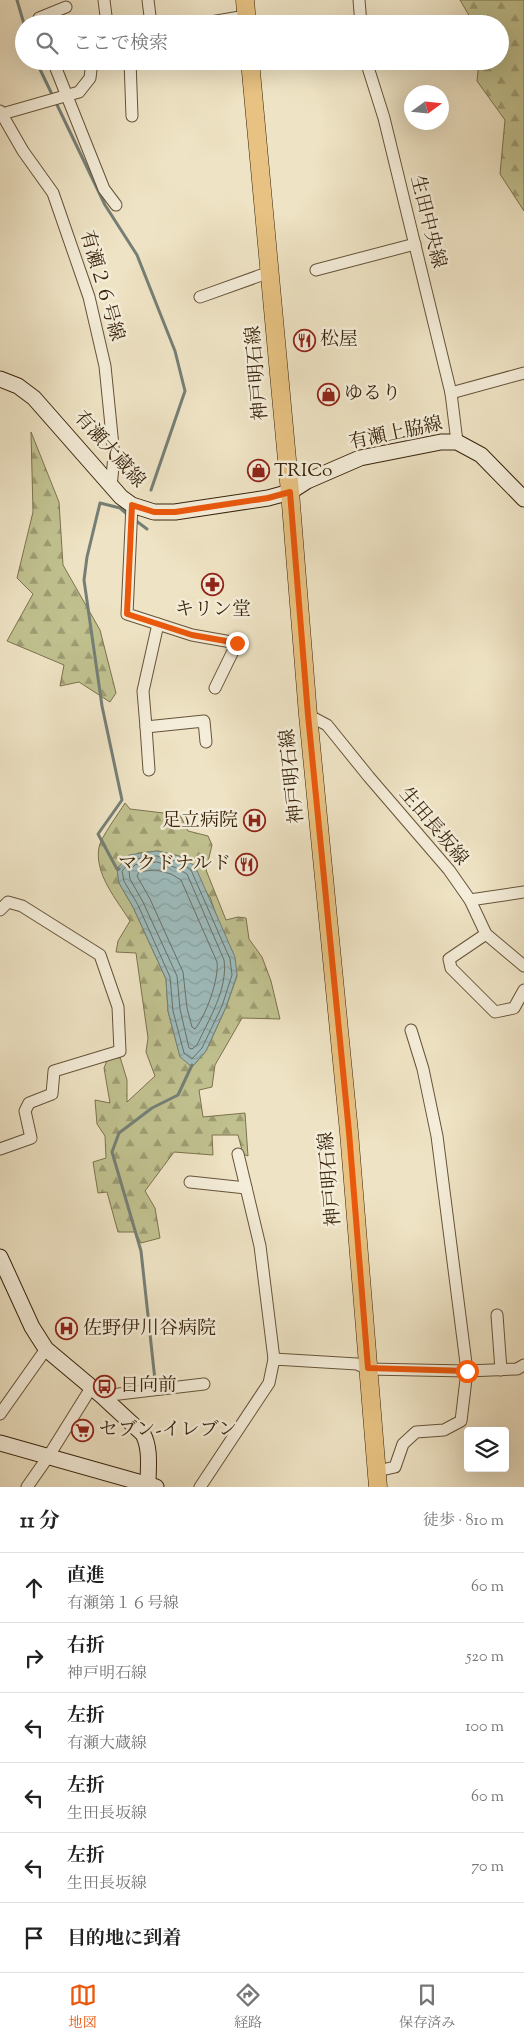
<!DOCTYPE html>
<html lang="ja">
<head>
<meta charset="utf-8">
<style>
  body { margin:0; font-family:"Sorts Mill Goudy","Noto Serif JP",serif; background:#f6f6f6; color:#222 }
  .controls { position:absolute; right:15px; bottom:15px; display:grid; overflow:hidden; border-radius:5px; box-shadow:0 5px 20px #0002 }
  .controls button { width:45px; height:45px; display:grid; place-items:center; padding:0; border:0; border-bottom:1px solid #e0e0e0; background:#fff; color:#222; font:25px sans-serif }
  .compass { position:absolute; left:404px; top:85px; width:45px; height:45px; border-radius:50%; background:#fff; box-shadow:0 5px 20px #0002; rotate:75deg }
  .stop { position:absolute; width:15px; height:15px; margin:-11px; border:4px solid #ea580c; border-radius:50%; background:#fff }
  .stop.end { background:#ea580c; border-color:#fff; box-shadow:0 1px 5px #0008 }
  .list { margin:0; padding:0; list-style:none }
  h2 { display:flex; justify-content:space-between; align-items:center; height:65px; margin:0; padding:0 20px; font-size:21px }
  h2 small { font-size:16px; font-weight:400; color:#767676 }
  .list li { display:grid; grid-template-columns:32px 1fr auto; gap:15px; align-items:center; box-sizing:border-box; height:70px; padding:0 20px; border-top:1px solid #e0e0e0 }
  .list b { display:block; font-size:19px; white-space:nowrap }
  .list p { margin:0; font-size:16px; white-space:nowrap; color:#767676 }
  .list em { font-size:16px; font-style:normal; color:#767676 }
  .icon { flex:none; width:28px; height:28px; fill:none; stroke:currentColor; stroke-width:2; stroke-linecap:round; stroke-linejoin:round }
  .map { position:relative; flex:none; width:524px; height:1487px; overflow:hidden }
  .search { position:absolute; background:#fff; box-shadow:0 5px 20px #0002; left:15px; right:15px; top:15px; height:55px; display:flex; align-items:center; gap:12px; box-sizing:border-box; padding:0 18px; border-radius:28px; color:#767676; font-size:19px }
  .sheet { height:485px; background:#fff }
  nav { display:flex; justify-content:space-around; align-items:center; box-sizing:border-box; height:70px; border-top:1px solid #e0e0e0; background:#fff; font-size:14px; color:#767676 }
  nav a { display:grid; justify-items:center; gap:2px }
  nav .on { color:#ea580c }
  .map>svg:first-child { display:block }
  .forest { fill:url(#forest-firs); stroke:#7c724d; fill-rule:evenodd }
  .water { fill:url(#water-waves); stroke:#757f76 }
  .lines { fill:none; stroke-linecap:round; stroke-linejoin:round }
  .shore { stroke:#6b7064; stroke-width:1 }
  .stream { stroke:#757f76; stroke-width:3 }
  .street-casing { stroke:#665339; stroke-width:13 }
  .secondary-casing { stroke:#38230b; stroke-width:17 }
  .primary-casing { stroke:#38230b; stroke-width:19 }
  .street { stroke:#f4edd9; stroke-width:11 }
  .secondary { stroke:#f4edd9; stroke-width:15 }
  .primary { stroke:#e7c282; stroke-width:18 }
  .route { stroke:#ea580c; stroke-width:6 }
  .labels { text-anchor:middle; dominant-baseline:central; stroke-width:5; stroke-linejoin:round; paint-order:stroke }
  .street-label { font-size:19px; fill:#38230b; stroke:#f4edd9 }
  .poi-label { font-size:19px; fill:#38230b; stroke:#f4edd9; text-anchor:start }
</style>
</head>
<body>
<div class="map">
<svg width="524" height="1487" viewBox="0 0 524 1487">
  <defs>
    <pattern id="forest-firs" width="22" height="20" patternUnits="userSpaceOnUse" patternTransform="scale(1.25)"><rect width="22" height="20" fill="#c0c18f"/><path d="M5 1l3.5 6h-7zM16 11l3.5 6h-7z" fill="#9d9c73"/></pattern>
    <pattern id="water-waves" width="16" height="10" patternUnits="userSpaceOnUse" patternTransform="scale(1.25)"><rect width="16" height="10" fill="#9ebcbd"/><path d="M0 5q4-4 8 0t8 0" fill="none" stroke="#89a1a1"/></pattern>
  </defs>
  <rect width="100%" height="100%" fill="#eee3c4"/>
  <filter id="stains"><feTurbulence type="fractalNoise" baseFrequency=".004" numOctaves="4"/><feColorMatrix values="0 0 0 0 .2 0 0 0 0 .09 0 0 0 0 .02 0 0 0 .5 -.17"/></filter>
  <radialGradient id="worn" r=".72"><stop offset=".6" stop-color="#630" stop-opacity="0"/><stop offset="1" stop-color="#630" stop-opacity=".3"/></radialGradient>
  <g class="forest">
    <path d="M460 0H524V211L500 174 505 120 477 81 479 61H500V24H474Z"/>
    <path d="M31 432 59 502 63 565 100 630 116 693 110 702 79 682 60 686 64 665 7 641 33 594 17 578 33 512Z"/>
    <path d="M125 803 130 809 180 815 188 831 208 836 212 845 206 870 226 920 238 917 246 918 249 939 262 957 271 981 280 1019 242 1018 215 1065 212 1087 199 1090 203 1117 245 1113 248 1156 243 1154 238 1135H212L213 1155 174 1152 145 1191 155 1208 160 1238 141 1243 135 1232H118L107 1192 98 1193 93 1162 106 1158 105 1136 97 1124 95 1100 110 1103 104 1068 108 1058 120 1057 127 1080V1102L155 1076 146 1052 148 1038 136 953 116 952 118 941 130 921C117 900 94 874 99 847 101 837 119 813 125 803ZM158 851 179 856 210 897 237 976 226 1007 206 1051 192 1067 180 1056 168 1011 166 979 133 907 119 883 117 868 138 853Z"/>
  </g>
  <path class="water" d="M157 851 179 856 195 866 235 957 237 975 226 1007 206 1051 192 1067 180 1057 168 1011 166 979 133 907 119 883 117 869 129 855Z"/>
  <g class="lines">
    <g class="shore">
      <path d="M157 856 177 861 191 870 230 959 232 975 222 1006 202 1048 192 1059 184 1053 173 1011 170 977 138 905 124 881 122 871 132 860Z"/>
      <path d="M157 862 174 867 187 874 224 960C228 989 209 1019 197 1045L192 1049 189 1048 180 1009 177 976 143 902 130 879 129 871 135 865Z"/>
      <path d="M156 870 171 874 181 880 217 962C219 980 206 1015 195 1029L192 1027 187 1008 183 972 150 899 137 876 139 872Z"/>
    </g>
    <g class="stream">
      <path d="M17 0 24 24"/>
      <path d="M36 61 105 205 137 255 175 351 185 391 151 490"/>
      <path d="M135 520 147 529"/>
      <path d="M119 869H117L98 834 122 800 102 706 84 580 87 557 100 503 120 508 128 515"/>
      <path d="M155 1380 141 1251 112 1152 119 1133 152 1108 178 1095 192 1065"/>
    </g>
    <defs>
      <g id="street">
        <path d="M104 0 107 24"/>
        <path d="M148 0 151 24"/>
        <path d="M359 0 361 24"/>
        <path d="M41 24 39 18 66 7"/>
        <path d="M199 24 246 16"/>
        <path d="M53 61 104 189 116 205"/>
        <path d="M130 61 132 116"/>
        <path d="M366 61 384 118 451 393 457 442"/>
        <path d="M0 111 23 151 53 193 89 297 105 366 114 456 111 487"/>
        <path d="M2 114 79 92 90 78 92 61"/>
        <path d="M316 270 415 244"/>
        <path d="M200 297 270 272"/>
        <path d="M451 393 524 373"/>
        <path d="M132 505 127 614 192 635 237 643 215 688"/>
        <path d="M158 624 143 691 146 727 204 721 206 742"/>
        <path d="M308 715 327 725 369 777 449 870 470 900 486 934 524 966"/>
        <path d="M146 727 149 770"/>
        <path d="M470 900 524 892"/>
        <path d="M0 910 8 902 22 906 100 955 118 1007 120 1051 54 1071 52 1094 29 1103 25 1111 31 1138 0 1149"/>
        <path d="M486 934 449 959 451 968 495 1012 514 1008 524 990"/>
        <path d="M238 1154 260 1246 274 1359"/>
        <path d="M190 1182 246 1188"/>
        <path d="M497 1315 501 1370"/>
        <path d="M102 1396 204 1384"/>
        <path d="M0 1414 46 1349"/>
        <path d="M377 1471 395 1467 403 1444 416 1432 444 1430 461 1421 467 1371 437 1136 423 1069 411 1030"/>
        <path d="M27 1487 48 1457 91 1388"/>
        <path d="M200 1487 269 1383 274 1359 357 1364 368 1369 467 1371 517 1369 524 1365"/>
      </g>
      <g id="secondary">
        <path d="M0 379 18 386 34 398 121 497 132 505 154 512H175L268 498 290 492 307 481 360 458 441 442H457L481 455 524 499"/>
        <path d="M0 1257 32 1327 46 1349 102 1396 143 1434C151 1449 148 1468 148 1484"/>
        <path d="M0 1443 156 1487"/>
      </g>
      <g id="primary">
        <path d="M245 0 247 24"/>
        <path d="M250 61 290 492 308 715 349 1132 378 1487"/>
      </g>
    </defs>
    <use href="#street" class="street-casing"/>
    <use href="#secondary" class="secondary-casing"/>
    <use href="#primary" class="primary-casing"/>
    <use href="#street" class="street"/>
    <use href="#secondary" class="secondary"/>
    <use href="#primary" class="primary"/>
  </g>
  <g class="lines">
    <path class="route" d="M237 643 192 635 127 614 132 505 154 512H175L268 498 290 492 308 715 349 1132 368 1368 467 1371"/>
  </g>
  <defs>
    <symbol id="restaurant-ring" viewBox="-11 -11 22 22"><circle r="9.5" fill="#f4edd9" stroke="#8f2418" stroke-width="1.5"/><path d="M-5-6h1v4h1v-4h1v4h1v-4h1v5L-1.5 .5V6h-2V.5L-5-1ZM5-6V6H3V1.5H1.5Q1.5-4 5-6Z" fill="#8f2418"/></symbol>
    <symbol id="shop-ring" viewBox="-11 -11 22 22"><circle r="9.5" fill="#f4edd9" stroke="#8f2418" stroke-width="1.5"/><path d="M-5-2.5h2.3a2.7 3.5 0 0 1 5.4 0H5L5.5 6h-11ZM-1.5-2.5h3a1.5 2.3 0 0 0-3 0Z" fill="#8f2418"/></symbol>
    <symbol id="pharmacy-ring" viewBox="-11 -11 22 22"><circle r="9.5" fill="#f4edd9" stroke="#8f2418" stroke-width="1.5"/><path d="M-2-6h4v4h4v4h-4v4h-4v-4h-4v-4h4Z" fill="#8f2418"/></symbol>
    <symbol id="hospital-ring" viewBox="-11 -11 22 22"><circle r="9.5" fill="#f4edd9" stroke="#8f2418" stroke-width="1.5"/><path d="M-5-5h3v3.5h4V-5h3V5h-3V1.5h-4V5h-3Z" fill="#8f2418"/></symbol>
    <symbol id="bus-ring" viewBox="-11 -11 22 22"><circle r="9.5" fill="#f4edd9" stroke="#8f2418" stroke-width="1.5"/><path d="M-5-6H5V4H4V6H2V4H-2V6H-4V4H-5ZM-3.5-4V0h7V-4ZM-3.5 1.2v1.5H-2V1.2ZM2 1.2v1.5H3.5V1.2Z" fill="#8f2418"/></symbol>
    <symbol id="supermarket-ring" viewBox="-11 -11 22 22"><circle r="9.5" fill="#f4edd9" stroke="#8f2418" stroke-width="1.5"/><path d="M-6-5.5h2.5l.6 2H6L4.5 2H-2.5L-4.4-4H-6ZM-1.5 3.2a1.3 1.3 0 1 0 .1 0ZM3 3.2a1.3 1.3 0 1 0 .1 0Z" fill="#8f2418"/></symbol>
  </defs>
  <g fill-rule="evenodd">
    <use href="#restaurant-ring" x="292" y="328" width="25" height="25"/>
    <use href="#shop-ring" x="316" y="382" width="25" height="25"/>
    <use href="#shop-ring" x="246" y="458" width="25" height="25"/>
    <use href="#pharmacy-ring" x="200" y="572" width="25" height="25"/>
    <use href="#hospital-ring" x="242" y="808" width="25" height="25"/>
    <use href="#restaurant-ring" x="234" y="852" width="25" height="25"/>
    <use href="#hospital-ring" x="54" y="1316" width="25" height="25"/>
    <use href="#bus-ring" x="92" y="1374" width="25" height="25"/>
    <use href="#supermarket-ring" x="70" y="1418" width="25" height="25"/>
  </g>
  <g class="labels">
    <g class="street-label">
      <text transform="translate(427 222) rotate(76)">生田中央線</text>
      <text transform="translate(101 286) rotate(74)">有瀬２６号線</text>
      <text transform="translate(258 373) rotate(-95)">神戸明石線</text>
      <text transform="translate(396 434) rotate(-12)">有瀬上脇線</text>
      <text transform="translate(109 450) rotate(48)">有瀬大蔵線</text>
      <text transform="translate(293 776) rotate(-96)">神戸明石線</text>
      <text transform="translate(433 827) rotate(50)">生田長坂線</text>
      <text transform="translate(331 1179) rotate(-95)">神戸明石線</text>
    </g>
    <g class="poi-label">
      <text x="320" y="340">松屋</text>
      <text x="344" y="394">ゆるり</text>
      <text x="274" y="471">TRICo</text>
      <text x="213" y="610" text-anchor="middle">キリン堂</text>
      <text x="238" y="821" text-anchor="end">足立病院</text>
      <text x="231" y="864" text-anchor="end">マクドナルド</text>
      <text x="83" y="1329">佐野伊川谷病院</text>
      <text x="120" y="1386">日向前</text>
      <text x="99" y="1430">セブン-イレブン</text>
    </g>
  </g>
  <rect width="100%" height="100%" filter="url(#stains)"/>
  <rect width="100%" height="100%" fill="url(#worn)"/>
</svg>
<div class="controls">
<button><svg class="icon" aria-label="layers" viewBox="0 0 24 24"><path d="M12 4l9 5-9 5-9-5zM3 14l9 5 9-5"/></svg></button>
</div>
<svg class="compass" viewBox="-18 -18 36 36"><path d="M0-13l5 13h-10z" fill="#e53935"/><path d="M0 13l5-13h-10z" fill="#767676"/></svg>
<div class="stop" style="left:467px;top:1371px"></div>
<div class="stop end" style="left:237px;top:643px"></div>
<div class="search"><svg class="icon" aria-label="search" viewBox="0 0 24 24"><circle cx="10" cy="10" r="6"/><path d="M15 15l6 6"/></svg>ここで検索</div>
</div>
<section class="sheet">
<h2>11 分<small>徒歩 · 810 m</small></h2>
<ul class="list">
<li><svg class="icon" aria-label="ahead" viewBox="0 0 24 24"><path d="M12 20V5M6 11l6-6 6 6"/></svg><div><b>直進</b><p>有瀬第１６号線</p></div><em>60 m</em></li>
<li><svg class="icon" aria-label="right" viewBox="0 0 24 24"><path d="M7 20v-9h11M14 6l5 5-5 5"/></svg><div><b>右折</b><p>神戸明石線</p></div><em>520 m</em></li>
<li><svg class="icon" aria-label="left" viewBox="0 0 24 24"><path d="M17 20v-9H6M10 6l-5 5 5 5"/></svg><div><b>左折</b><p>有瀬大蔵線</p></div><em>100 m</em></li>
<li><svg class="icon" aria-label="left" viewBox="0 0 24 24"><path d="M17 20v-9H6M10 6l-5 5 5 5"/></svg><div><b>左折</b><p>生田長坂線</p></div><em>60 m</em></li>
<li><svg class="icon" aria-label="left" viewBox="0 0 24 24"><path d="M17 20v-9H6M10 6l-5 5 5 5"/></svg><div><b>左折</b><p>生田長坂線</p></div><em>70 m</em></li>
<li><svg class="icon" aria-label="arrive" viewBox="0 0 24 24"><path d="M6 21V4h12l-3 4 3 4H6"/></svg><div><b>目的地に到着</b></div></li>
</ul>
</section>
<nav>
<a class="on"><svg class="icon" aria-label="map" viewBox="0 0 24 24"><path d="M3 6l6-2 6 2 6-2v14l-6 2-6-2-6 2zM9 4v14M15 6v14"/></svg>地図</a>
<a><svg class="icon" aria-label="directions" viewBox="0 0 24 24"><path d="M12 3l9 9-9 9-9-9zM9 14v-3h6M13 9l2 2-2 2"/></svg>経路</a>
<a><svg class="icon" aria-label="saved" viewBox="0 0 24 24"><path d="M7 4h10v16l-5-4-5 4z"/></svg>保存済み</a>
</nav>
</body>
</html>
